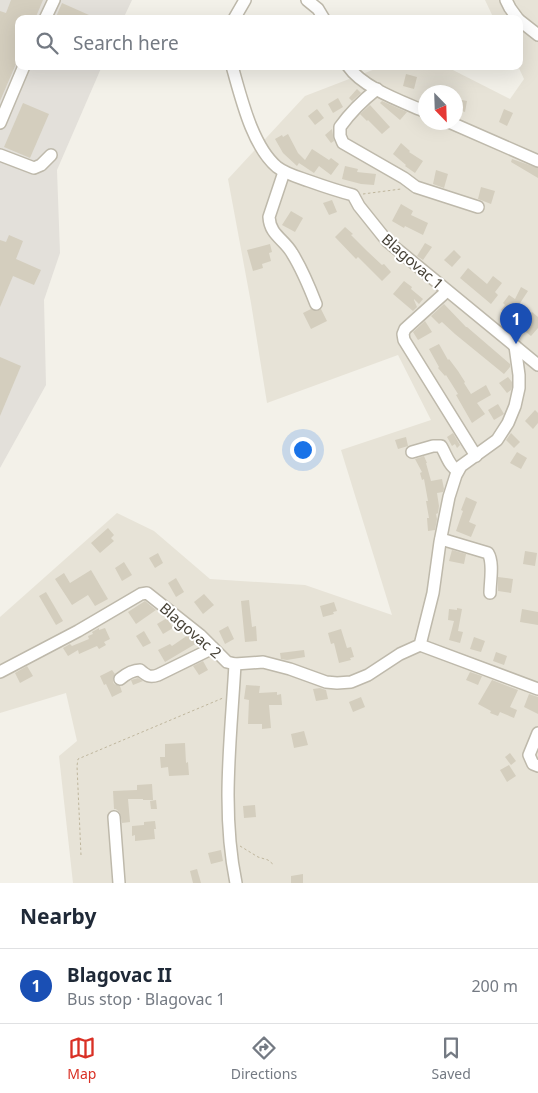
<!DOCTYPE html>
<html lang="en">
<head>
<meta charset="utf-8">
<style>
  body { margin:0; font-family:"Noto Sans",sans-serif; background:#f6f6f7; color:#1f2937 }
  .compass { position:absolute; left:418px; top:85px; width:45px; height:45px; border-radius:50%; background:#fff; box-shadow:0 5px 20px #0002; rotate:157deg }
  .you { position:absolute; left:302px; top:449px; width:18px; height:18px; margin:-12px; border:4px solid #fff; border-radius:50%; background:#1a73e8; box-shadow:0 0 0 8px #1a73e833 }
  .badge { display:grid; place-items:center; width:32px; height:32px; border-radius:50%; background:#d93025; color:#fff; font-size:16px; font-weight:700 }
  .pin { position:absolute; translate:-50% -41px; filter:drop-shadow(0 1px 2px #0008) }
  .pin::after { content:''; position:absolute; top:26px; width:18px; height:15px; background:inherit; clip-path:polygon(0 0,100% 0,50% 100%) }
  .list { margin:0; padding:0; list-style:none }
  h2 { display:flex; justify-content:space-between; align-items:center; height:65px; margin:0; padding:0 20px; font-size:21px }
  h2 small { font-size:16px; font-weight:400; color:#747a83 }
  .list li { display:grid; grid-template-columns:32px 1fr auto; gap:15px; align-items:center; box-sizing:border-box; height:75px; padding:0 20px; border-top:1px solid #e0e1e3 }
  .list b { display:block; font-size:19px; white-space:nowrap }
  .list p { margin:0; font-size:16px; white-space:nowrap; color:#747a83 }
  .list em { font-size:16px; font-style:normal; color:#747a83 }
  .icon { flex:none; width:28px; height:28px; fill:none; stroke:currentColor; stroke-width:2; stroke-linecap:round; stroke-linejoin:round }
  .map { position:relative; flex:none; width:538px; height:883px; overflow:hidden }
  .search { position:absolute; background:#fff; box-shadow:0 5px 20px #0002; left:15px; right:15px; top:15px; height:55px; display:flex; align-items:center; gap:12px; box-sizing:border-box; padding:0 18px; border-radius:10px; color:#747a83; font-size:19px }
  .sheet { height:140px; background:#fff }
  nav { display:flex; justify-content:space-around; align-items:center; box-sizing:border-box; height:70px; border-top:1px solid #e0e1e3; background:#fff; font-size:14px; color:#747a83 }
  nav a { display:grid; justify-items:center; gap:2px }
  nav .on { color:#d93025 }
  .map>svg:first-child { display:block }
  .residential { fill:#e7e3d7; fill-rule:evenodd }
  .industrial { fill:#e3e0da }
  .building { fill:#d4cebe }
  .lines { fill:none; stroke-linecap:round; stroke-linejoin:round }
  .minor-casing { stroke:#beb9ab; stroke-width:14 }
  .path { stroke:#bfb69d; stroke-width:1; stroke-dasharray:2.5 2.5; stroke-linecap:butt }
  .minor { stroke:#fff; stroke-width:11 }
  .labels { text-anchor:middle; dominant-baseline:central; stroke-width:4; stroke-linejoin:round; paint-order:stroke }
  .street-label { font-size:15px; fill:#474237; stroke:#fff }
</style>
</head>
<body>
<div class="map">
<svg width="538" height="883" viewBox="0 0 538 883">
  <rect width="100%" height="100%" fill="#f3f1e9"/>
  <path class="residential" d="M485 0H538V883H73L59 756 77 741 66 693 0 713V617L117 513 154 531 210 579 305 585 392 615 341 450 431 420 398 355 267 403 251 303 228 179 305 96 383 66H445L510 99 524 79 518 66H519V19H494ZM426 92H456V122H426Z"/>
  <path class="industrial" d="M0 0H132L123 19H19V66H102L57 170 60 253 44 300 46 385 0 468Z"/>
  <g class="building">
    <path d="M11 0H43L35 19H19V57L0 101V11L6 13Z"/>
    <path d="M62 3 98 19H55Z"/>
    <path d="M406 74 417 77 414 89 403 86Z"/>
    <path d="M357 89 361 93 352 101 349 98Z"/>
    <path d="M338 98 343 107 333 113 328 104Z"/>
    <path d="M457 99 467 101 465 112 456 109Z"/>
    <path d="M382 101 391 105 407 112 400 120 380 103Z"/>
    <path d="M23 103 49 114 30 158 4 147Z"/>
    <path d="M370 105 390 127 382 134 368 120 367 121 360 114Z"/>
    <path d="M317 109 324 118 315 125 308 116Z"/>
    <path d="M504 109 513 113 507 126 499 122Z"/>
    <path d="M332 129 334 141 331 143 325 135Z"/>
    <path d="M288 134 298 153 305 160 312 149 329 160 331 158 339 164 331 175 319 166 314 173 299 163 297 166 283 153 275 139 282 135 283 137Z"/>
    <path d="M401 143 410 151 409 152 423 161 415 173 405 166 406 165 393 154Z"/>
    <path d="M512 159 538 168V178L511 162Z"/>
    <path d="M345 166 358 169 357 172 376 174 374 185 361 184 342 179Z"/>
    <path d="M436 170 448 174 444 188 433 184Z"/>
    <path d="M481 187 495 191 491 204 478 199Z"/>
    <path d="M332 200 337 212 329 215 323 203Z"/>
    <path d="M401 204 413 211 411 215 428 223 423 235 405 226 404 228 392 221Z"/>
    <path d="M291 211 303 218 295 232 282 225Z"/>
    <path d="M345 227 353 234 351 235 367 251 382 265 384 264 391 272 382 281 358 257 356 259 335 237Z"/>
    <path d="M9 235 23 241 16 259 41 270 34 285 13 276 0 307V240L6 242Z"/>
    <path d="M425 243 432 247 423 260 417 256Z"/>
    <path d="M270 244 272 252 269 253 271 261 262 264 263 268 253 271 247 250Z"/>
    <path d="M454 250 461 257 452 267 444 260Z"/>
    <path d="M468 268 487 284 493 276 502 283 495 292 498 295 491 304 460 278Z"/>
    <path d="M404 281 412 287 411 289 423 299 419 304 414 299V300L417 307 413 311 393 294Z"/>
    <path d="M521 287 528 291 511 317 501 310 505 305 503 303 509 295 515 299Z"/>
    <path d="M444 304 466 327H467L510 364V367L504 374 455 334 442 322 439 324 431 316Z"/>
    <path d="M311 309 315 311 321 309 327 321 311 329 303 313Z"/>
    <path d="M532 312 538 317V328L531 336 522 329 526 324 523 322Z"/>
    <path d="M425 321 432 332 418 340 413 332Z"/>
    <path d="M439 344 448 360 449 359 458 371 465 382 464 383 471 394 486 385 491 395 477 403 485 414 472 423 456 395 458 394 446 375 445 376 438 368 439 367 429 349Z"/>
    <path d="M0 357 21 366 0 416Z"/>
    <path d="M508 377 512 382V387L511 390 507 393 499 383Z"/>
    <path d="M498 404 504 414 494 420 488 410Z"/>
    <path d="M535 410 538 413V423L533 429 525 421Z"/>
    <path d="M453 433 460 445 457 448 455 444 452 446 447 437Z"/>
    <path d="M511 433 520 442 514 448 506 440Z"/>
    <path d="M406 437 408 446 398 449 395 440Z"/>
    <path d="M517 452 527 458 521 469 510 463Z"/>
    <path d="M424 456 427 463H426L431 481 442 479 444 489 443 492 437 493 439 506 438 513 436 514 437 519 435 530 428 531 427 518H429L426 501H428L424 479 422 480 420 473 422 472 415 459Z"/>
    <path d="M466 497 477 502 469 522 476 525 471 537 456 531 463 511 461 510Z"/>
    <path d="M108 528 114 535 111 538 114 541 100 553 91 543Z"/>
    <path d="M452 550 466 554 464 564 449 561Z"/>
    <path d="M525 551 537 553 535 566 523 564Z"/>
    <path d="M158 553 163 563 155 568 149 558Z"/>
    <path d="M124 562 132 575 122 581 115 568Z"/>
    <path d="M91 570 108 599 95 606 88 595 72 605 55 579 64 573 70 583Z"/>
    <path d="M498 577 513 579 511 593 498 591Z"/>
    <path d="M176 578 184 592 176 597 168 583Z"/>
    <path d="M46 592 63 621 56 625 39 596Z"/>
    <path d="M204 594 214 605 203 614 194 602Z"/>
    <path d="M249 600 252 627 256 626 257 641 245 642 241 601Z"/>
    <path d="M145 601 156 610 136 624 128 612Z"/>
    <path d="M334 602 337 611 333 612 334 614 323 617 320 606Z"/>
    <path d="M457 608 462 609 458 631 463 632 460 643 449 640 454 621 448 620 449 609 457 610Z"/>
    <path d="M522 609 538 612V625L520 622Z"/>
    <path d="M167 618 173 628 163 634 157 624Z"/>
    <path d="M228 626 234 639 225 644 219 631Z"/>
    <path d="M99 628V630L105 628 110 639 104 642 106 645 99 649 97 646 79 654 78 650 68 656 63 648 70 644 72 646 89 639 88 636 93 634 92 632Z"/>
    <path d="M341 629 347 648 351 647 354 657 350 658 351 660 339 663 334 643 331 644 328 633Z"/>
    <path d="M144 631 151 643 143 647 136 636Z"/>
    <path d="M188 635 197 643 165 662 158 650 170 644 172 646Z"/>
    <path d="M474 637 485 641 481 652 470 649Z"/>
    <path d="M304 650 305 657 287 660 281 659 280 653Z"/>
    <path d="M496 652 507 656 504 665 493 661Z"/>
    <path d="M203 661 208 670 199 675 193 666Z"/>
    <path d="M27 666 33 676 20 683 15 673Z"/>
    <path d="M112 670 115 674 113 677V681L114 684 120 686 122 692 112 697 106 684 104 685 100 676Z"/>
    <path d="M470 672 482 676 478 685 466 680Z"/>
    <path d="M138 678 143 681 133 685 131 680Z"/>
    <path d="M492 680 518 690 510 707 517 710 514 718 500 712 498 716 490 713 491 711 478 704Z"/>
    <path d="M246 685 260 686 259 693 277 692V695L281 694 282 705H269L271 728 262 729V724H248L249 700 244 699Z"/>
    <path d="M320 688 326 690 328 699 316 701 313 689Z"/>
    <path d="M529 694 538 697V714L524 707Z"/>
    <path d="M361 697 365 707 353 712 349 702Z"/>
    <path d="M304 731 308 745 294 748 291 734Z"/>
    <path d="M185 743 186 763 188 762 189 775 169 776 168 767 161 768 160 757H165V744Z"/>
    <path d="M510 753 516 761 511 765 505 757Z"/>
    <path d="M509 765 516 776 507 782 500 770Z"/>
    <path d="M152 784 153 800H143V799H128L130 822 122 823 120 813 116 809H114L113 791 137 790V785Z"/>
    <path d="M156 800 157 809H151L150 801Z"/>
    <path d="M255 805 256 817 244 818 243 806Z"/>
    <path d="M155 821 156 829H154L155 839 135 841V835L132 836V826L144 825V822Z"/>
    <path d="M221 850 223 861 211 864 208 853Z"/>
    <path d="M197 869 201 883H193L190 871Z"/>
    <path d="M303 874V883H291V876Z"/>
  </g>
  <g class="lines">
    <defs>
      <g id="minor">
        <path d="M307 0 318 9 324 19"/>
        <path d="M506 0 510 8 518 19"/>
        <path d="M45 19 54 0"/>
        <path d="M234 19 245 0"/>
        <path d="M519 20 538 35"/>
        <path d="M232 66C241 97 252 146 277 167 286 174 298 177 309 181 323 186 338 191 353 195L359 206 387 241 538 365"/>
        <path d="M348 66C363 88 401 101 426 112"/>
        <path d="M377 89C363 100 350 113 340 127V136L343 143 404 178 416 187 478 207"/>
        <path d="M449 122 538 161"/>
        <path d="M0 123 24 66"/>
        <path d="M0 155 34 168 41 165 51 155"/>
        <path d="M284 172 269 217C270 235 284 239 292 253 302 269 309 286 316 304"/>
        <path d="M447 291 405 329 403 334 404 340 476 456"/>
        <path d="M412 452 433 446H441C446 454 449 466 457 470"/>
        <path d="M441 539 488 553C494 563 490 581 490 593"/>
        <path d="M420 645 538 689"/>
        <path d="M235 664C231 737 221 811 236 883"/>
        <path d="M0 672 78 631 141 594 147 593 200 635 227 662 235 664 263 662 290 669 326 682 337 683 351 682 368 675 400 654 420 645 433 593 440 542 449 497 456 475 461 466 497 440 508 423 515 406 519 388V375L515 346"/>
        <path d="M120 679C126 674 133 670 140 670 147 676 150 678 158 675L213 648"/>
        <path d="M538 733 529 755 533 764 538 766"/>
        <path d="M114 817 119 883"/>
      </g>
    </defs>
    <use href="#minor" class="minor-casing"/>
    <g class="path">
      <path d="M363 194 401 189"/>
      <path d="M240 846 258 857 268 860 274 865"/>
      <path d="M81 855 77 766 78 759 223 698"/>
    </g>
    <use href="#minor" class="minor"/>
  </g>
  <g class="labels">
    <g class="street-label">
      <text transform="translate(413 261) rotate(41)">Blagovac 1</text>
      <text transform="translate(191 630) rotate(41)">Blagovac 2</text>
    </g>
  </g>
</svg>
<svg class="compass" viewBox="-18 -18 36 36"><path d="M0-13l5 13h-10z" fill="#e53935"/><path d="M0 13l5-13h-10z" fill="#747a83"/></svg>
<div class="you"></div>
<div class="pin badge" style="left:516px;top:344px;background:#1a4fb4">1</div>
<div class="search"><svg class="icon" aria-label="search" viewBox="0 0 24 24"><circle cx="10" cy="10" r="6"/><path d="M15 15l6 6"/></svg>Search here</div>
</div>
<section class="sheet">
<h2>Nearby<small></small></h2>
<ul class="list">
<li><span class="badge" style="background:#1a4fb4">1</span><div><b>Blagovac II</b><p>Bus stop · Blagovac 1</p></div><em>200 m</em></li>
</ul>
</section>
<nav>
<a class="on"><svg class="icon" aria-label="map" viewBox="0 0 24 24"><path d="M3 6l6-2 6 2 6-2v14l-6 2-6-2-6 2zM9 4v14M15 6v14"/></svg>Map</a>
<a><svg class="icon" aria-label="directions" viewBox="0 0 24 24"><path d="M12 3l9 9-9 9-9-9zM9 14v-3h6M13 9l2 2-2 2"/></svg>Directions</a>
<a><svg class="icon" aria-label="saved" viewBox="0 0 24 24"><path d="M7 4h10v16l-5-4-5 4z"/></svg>Saved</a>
</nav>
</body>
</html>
